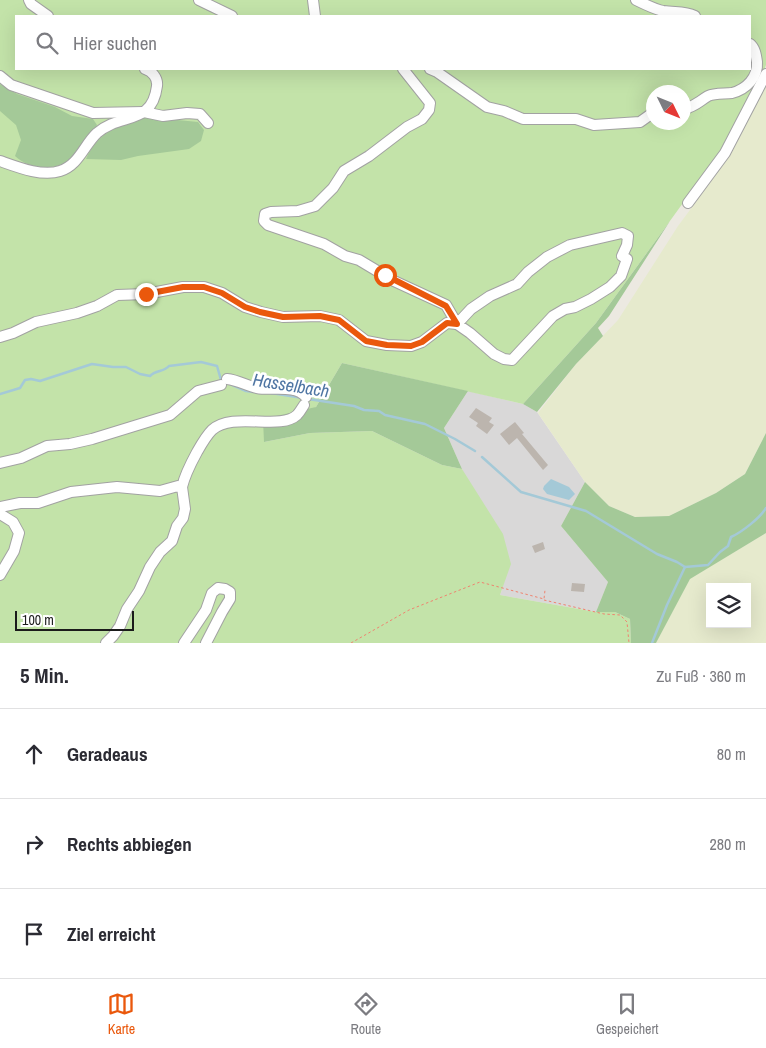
<!DOCTYPE html>
<html lang="de">
<head>
<meta charset="utf-8">
<style>
  body { margin:0; font-family:"Archivo Narrow",sans-serif; background:#f7f7f7; color:#2b2b33 }
  .controls { position:absolute; right:15px; bottom:15px; display:grid; overflow:hidden; border-radius:0px; box-shadow:0 5px 20px #0002 }
  .controls button { width:45px; height:45px; display:grid; place-items:center; padding:0; border:0; border-bottom:1px solid #e1e1e2; background:#fff; color:#2b2b33; font:25px sans-serif }
  .compass { position:absolute; left:646px; top:85px; width:45px; height:45px; border-radius:50%; background:#fff; box-shadow:0 5px 20px #0002; rotate:133deg }
  .scale { position:absolute; left:15px; bottom:12px; width:119px; box-sizing:border-box; padding-left:5px; border:2px solid #1b1b1b; border-top:0; font-size:14px; line-height:18px; white-space:nowrap; color:#1b1b1b; -webkit-text-stroke:4px #fff; paint-order:stroke }
  .stop { position:absolute; width:15px; height:15px; margin:-11px; border:4px solid #ea580c; border-radius:50%; background:#fff }
  .stop.end { background:#ea580c; border-color:#fff; box-shadow:0 1px 5px #0008 }
  .list { margin:0; padding:0; list-style:none }
  h2 { display:flex; justify-content:space-between; align-items:center; height:65px; margin:0; padding:0 20px; font-size:21px }
  h2 small { font-size:16px; font-weight:400; color:#7c7c81 }
  .list li { display:grid; grid-template-columns:32px 1fr auto; gap:15px; align-items:center; box-sizing:border-box; height:90px; padding:0 20px; border-top:1px solid #e1e1e2 }
  .list b { display:block; font-size:19px; white-space:nowrap }
  .list em { font-size:16px; font-style:normal; color:#7c7c81 }
  .icon { flex:none; width:28px; height:28px; fill:none; stroke:currentColor; stroke-width:2; stroke-linecap:round; stroke-linejoin:round }
  .map { position:relative; flex:none; width:766px; height:643px; overflow:hidden }
  .search { position:absolute; background:#fff; box-shadow:0 5px 20px #0002; left:15px; right:15px; top:15px; height:55px; display:flex; align-items:center; gap:12px; box-sizing:border-box; padding:0 18px; border-radius:0px; color:#7c7c81; font-size:19px }
  .sheet { height:335px; background:#fff }
  nav { display:flex; justify-content:space-around; align-items:center; box-sizing:border-box; height:70px; border-top:1px solid #e1e1e2; background:#fff; font-size:14px; color:#7c7c81 }
  nav a { display:grid; justify-items:center; gap:2px }
  nav .on { color:#ea580c }
  .map>svg:first-child { display:block }
  .residential { fill:#d9d8d8 }
  .farmland { fill:#e6eacd; fill-rule:evenodd }
  .grass { fill:#c3e3a9; fill-rule:evenodd }
  .forest { fill:#a4c998 }
  .water { fill:#a4c9d7 }
  .lines { fill:none; stroke-linecap:round; stroke-linejoin:round }
  .stream { stroke:#a4c9d7; stroke-width:2.5 }
  .building { fill:#bcb5ae }
  .minor-casing { stroke:#a2a2a2; stroke-width:12 }
  .path { stroke:#ef836f; stroke-width:1; stroke-dasharray:2.5 2.5; stroke-linecap:butt }
  .minor { stroke:#fff; stroke-width:10 }
  .route { stroke:#ea580c; stroke-width:6 }
  .labels { text-anchor:middle; dominant-baseline:central; stroke-width:5; stroke-linejoin:round; paint-order:stroke }
  .water-label { font-size:18px; font-style:italic; fill:#4f75a3; stroke:#fff }
</style>
</head>
<body>
<div class="map">
<svg width="766" height="643" viewBox="0 0 766 643">
  <rect width="100%" height="100%" fill="#ece9e1"/>
  <path class="residential" d="M468 391 523 404 537 412 585 482 561 526 608 582 596 612 500 595 502 590 462 469 444 428Z"/>
  <g class="farmland">
    <path d="M766 81V433L745 474 716 493 669 516 635 517 609 506 585 482 538 413 576 364 618 320 678 226 710 183 739 139Z"/>
    <path d="M766 533V643H656L689 579ZM710 587H747V624H710Z"/>
  </g>
  <path class="grass" d="M0 0H766V65L761 79 725 145 596 323 523 404 342 363 316 407 264 442 310 433 372 431 442 465 462 469 503 534 511 564 500 595 596 612H615L630 619 631 643H0ZM16 16H750V69H16ZM654 92H684V122H654Z"/>
  <g class="forest">
    <path d="M0 84 17 94 55 107 72 116 93 119 97 125C89 137 79 154 67 162 51 171 27 168 15 156L21 140 16 125 0 111Z"/>
    <path d="M147 117 198 122 204 130 201 141 189 149 138 156 121 160 86 159C99 130 119 126 147 117Z"/>
    <path d="M670 221 609 316 598 328 603 336 576 364 537 412 523 404 596 323Z"/>
    <path d="M342 363 468 391 444 428 462 469 442 465 372 431 310 433 264 442 263 419 316 407Z"/>
    <path d="M766 433V533L690 579 656 643H631L630 619 615 612H596L608 582 561 526 585 482 609 506 635 517 669 516 716 493 745 474Z"/>
  </g>
  <path class="water" d="M551 479 569 487 575 494 569 500 547 494 543 489 544 486Z"/>
  <g class="lines">
    <g class="stream">
      <path d="M230 384 246 391 253 392"/>
      <path d="M271 393 303 398"/>
      <path d="M0 394 20 388 25 380 31 379 40 381 92 364 113 367H126L140 374 150 376C156 370 164 372 169 366L201 362 217 366 221 380 223 381"/>
      <path d="M308 399 354 406 364 410 379 411 385 415 425 424 455 439 475 451"/>
      <path d="M482 457 521 492 586 511 657 554 677 562 685 567 708 565 720 552 728 546 731 537C742 532 760 518 766 508"/>
      <path d="M652 643 667 605 685 567"/>
    </g>
  </g>
  <g class="building">
    <path d="M476 408 492 418 489 422 494 425 487 434 476 426 478 423 469 417Z"/>
    <path d="M515 422 524 433 522 434 548 465 543 470 517 438 509 445 500 434Z"/>
    <path d="M543 542 545 549 535 553 532 546Z"/>
    <path d="M572 583 585 584 584 592 571 591Z"/>
  </g>
  <g class="lines">
    <defs>
      <g id="minor">
        <path d="M29 0 31 4 48 16"/>
        <path d="M199 0 232 16"/>
        <path d="M313 0 315 16"/>
        <path d="M636 0C644 4 654 9 663 11 675 13 684 11 695 16"/>
        <path d="M403 69 430 103 429 110 422 119 407 127 369 156 344 171 333 188 315 206 298 211 271 212 265 214 264 221 268 225 324 244 345 256 359 260 394 281 446 305 457 324 470 333 494 354 504 359 512 360 553 316 565 309 575 307 591 299 610 287 621 276 627 259 622 256 627 245 628 236 622 233 570 245 547 257 528 272 517 284 490 296 471 309 457 324"/>
        <path d="M430 69 437 72 487 107 504 111 523 119H576L594 125 640 122 654 112"/>
        <path d="M0 76 11 85 93 113 144 112 163 116 187 113 200 114 208 123"/>
        <path d="M684 109C696 106 698 102 708 96 715 93 724 94 732 93 747 89 758 77 757 62 756 55 755 48 750 44"/>
        <path d="M0 161C17 167 42 177 60 171 79 165 84 145 97 133 121 112 152 126 157 86 158 78 152 71 145 69"/>
        <path d="M688 203 725 153 766 74"/>
        <path d="M0 337 13 333 36 322 77 313 97 306 117 295 146 294 183 287H204L222 293 245 307 261 312 283 317 320 316 339 320 366 341 387 345 411 346 422 342 447 323 457 324"/>
        <path d="M227 379C238 380 247 386 257 388 272 391 295 384 306 397"/>
        <path d="M0 463 21 458 47 446 70 444 92 439 170 415 198 391 221 385"/>
        <path d="M182 487C185 474 191 463 197 452 201 445 206 436 212 430 233 411 280 431 297 415 300 412 302 408 304 405"/>
        <path d="M0 507 20 503H38L71 492 117 487 160 491 178 486 182 487 185 509 183 518 177 526 172 541 160 552 150 567 139 591 127 609 120 626 113 636 106 643"/>
        <path d="M0 514 13 522 19 533 14 551 0 575"/>
        <path d="M184 643 206 610 212 593 218 588 225 589 230 592V599L222 612 206 643"/>
      </g>
    </defs>
    <use href="#minor" class="minor-casing"/>
    <g class="path">
      <path d="M544 600 604 614 620 615 627 622 629 643"/>
      <path d="M351 643 409 610 480 582 544 599 545 590"/>
    </g>
    <use href="#minor" class="minor"/>
  </g>
  <g class="lines">
    <path class="route" d="M146 294 183 287H204L222 293 245 307 260 312 283 317 320 316 339 320 366 341 387 345 411 346 422 342 447 323 457 324 446 306 385 275"/>
  </g>
  <g class="labels">
    <g class="water-label">
      <text transform="translate(291 385) rotate(9)">Hasselbach</text>
    </g>
  </g>
</svg>
<div class="controls">
<button><svg class="icon" aria-label="layers" viewBox="0 0 24 24"><path d="M12 4l9 5-9 5-9-5zM3 14l9 5 9-5"/></svg></button>
</div>
<svg class="compass" viewBox="-18 -18 36 36"><path d="M0-13l5 13h-10z" fill="#e53935"/><path d="M0 13l5-13h-10z" fill="#7c7c81"/></svg>
<div class="scale">100 m</div>
<div class="stop" style="left:385px;top:275px"></div>
<div class="stop end" style="left:146px;top:294px"></div>
<div class="search"><svg class="icon" aria-label="search" viewBox="0 0 24 24"><circle cx="10" cy="10" r="6"/><path d="M15 15l6 6"/></svg>Hier suchen</div>
</div>
<section class="sheet">
<h2>5 Min.<small>Zu Fuß · 360 m</small></h2>
<ul class="list">
<li><svg class="icon" aria-label="ahead" viewBox="0 0 24 24"><path d="M12 20V5M6 11l6-6 6 6"/></svg><div><b>Geradeaus</b></div><em>80 m</em></li>
<li><svg class="icon" aria-label="right" viewBox="0 0 24 24"><path d="M7 20v-9h11M14 6l5 5-5 5"/></svg><div><b>Rechts abbiegen</b></div><em>280 m</em></li>
<li><svg class="icon" aria-label="arrive" viewBox="0 0 24 24"><path d="M6 21V4h12l-3 4 3 4H6"/></svg><div><b>Ziel erreicht</b></div></li>
</ul>
</section>
<nav>
<a class="on"><svg class="icon" aria-label="map" viewBox="0 0 24 24"><path d="M3 6l6-2 6 2 6-2v14l-6 2-6-2-6 2zM9 4v14M15 6v14"/></svg>Karte</a>
<a><svg class="icon" aria-label="directions" viewBox="0 0 24 24"><path d="M12 3l9 9-9 9-9-9zM9 14v-3h6M13 9l2 2-2 2"/></svg>Route</a>
<a><svg class="icon" aria-label="saved" viewBox="0 0 24 24"><path d="M7 4h10v16l-5-4-5 4z"/></svg>Gespeichert</a>
</nav>
</body>
</html>
